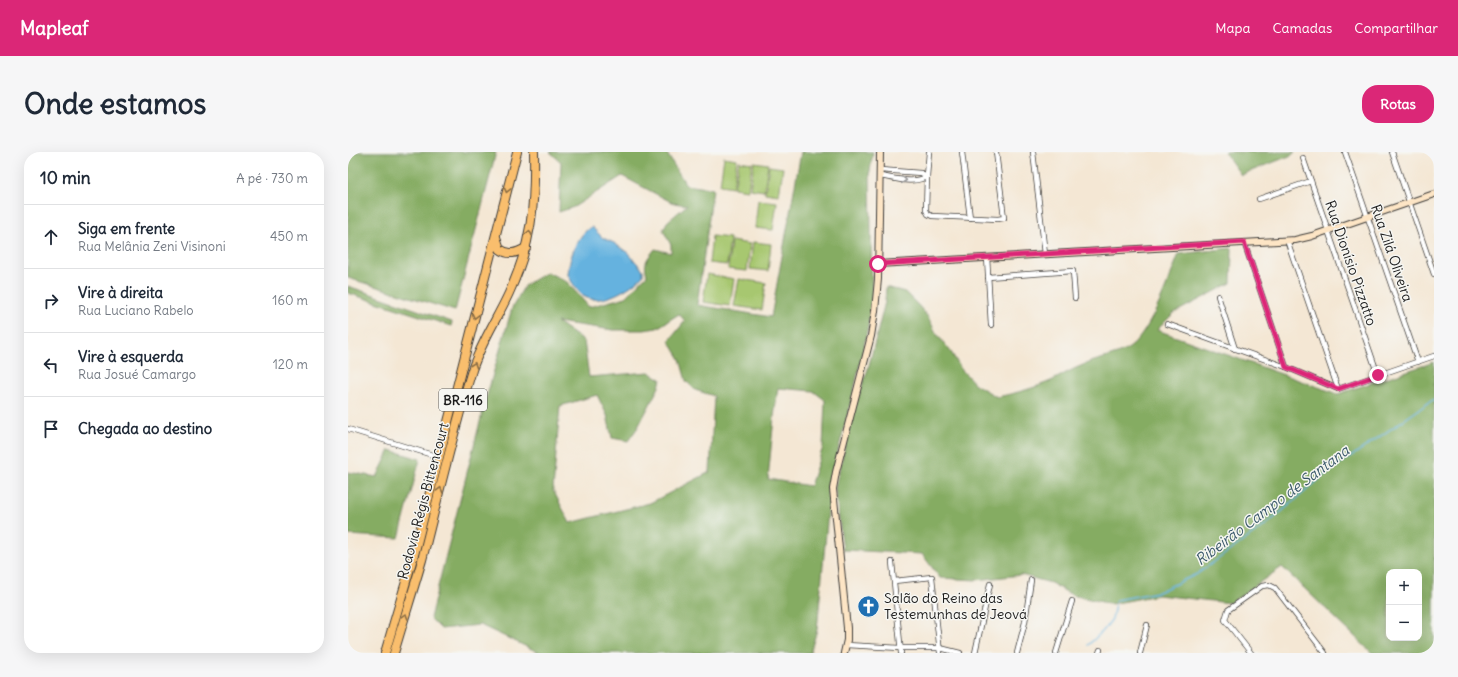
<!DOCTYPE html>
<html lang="pt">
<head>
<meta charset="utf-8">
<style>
  body { margin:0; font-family:Delius,sans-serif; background:#f6f6f7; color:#1f2937 }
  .controls { position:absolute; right:12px; bottom:12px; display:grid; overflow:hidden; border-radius:8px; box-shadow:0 4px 16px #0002 }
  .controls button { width:36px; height:36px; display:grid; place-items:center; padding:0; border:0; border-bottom:1px solid #e0e1e3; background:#fff; color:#1f2937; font:20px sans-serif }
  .stop { position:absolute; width:12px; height:12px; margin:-9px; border:3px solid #db2777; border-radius:50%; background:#fff }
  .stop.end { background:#db2777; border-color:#fff; box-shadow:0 1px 4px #0008 }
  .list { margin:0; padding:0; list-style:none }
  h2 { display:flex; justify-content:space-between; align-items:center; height:52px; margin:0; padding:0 16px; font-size:17px }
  h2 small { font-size:13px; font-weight:400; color:#747a83 }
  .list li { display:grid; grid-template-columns:26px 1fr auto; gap:12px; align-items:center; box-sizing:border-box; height:64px; padding:0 16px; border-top:1px solid #e0e1e3 }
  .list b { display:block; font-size:15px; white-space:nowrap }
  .list p { margin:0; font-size:13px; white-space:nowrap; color:#747a83 }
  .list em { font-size:13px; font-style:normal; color:#747a83 }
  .icon { flex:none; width:22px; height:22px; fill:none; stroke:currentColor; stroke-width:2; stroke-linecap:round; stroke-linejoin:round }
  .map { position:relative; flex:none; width:1086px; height:501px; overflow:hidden; border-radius:16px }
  header { display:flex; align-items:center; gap:24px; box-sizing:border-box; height:56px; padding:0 20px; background:#db2777; color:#fff }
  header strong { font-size:19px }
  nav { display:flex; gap:22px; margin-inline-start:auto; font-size:14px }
  .intro { display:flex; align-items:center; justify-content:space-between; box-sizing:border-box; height:96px; padding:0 24px }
  h1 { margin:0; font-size:28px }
  .button { padding:10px 18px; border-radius:16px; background:#db2777; color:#fff; font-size:14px; font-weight:700 }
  main { display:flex; gap:24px; padding:0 24px }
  aside { flex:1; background:#fff; border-radius:16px; box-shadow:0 4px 16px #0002 }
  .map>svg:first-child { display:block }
  .green { fill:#a7c76f; stroke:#627246 }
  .forest { fill:#85ac62; stroke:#50643f; fill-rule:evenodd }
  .water { fill:#65b2df; stroke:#40677e }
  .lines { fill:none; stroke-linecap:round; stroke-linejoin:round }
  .stream { stroke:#65b2df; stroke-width:1.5 }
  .street-casing { stroke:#3c3a38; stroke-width:6 }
  .secondary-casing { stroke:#3c3a38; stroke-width:8 }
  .highway-casing { stroke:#3c3a38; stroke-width:10 }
  .street { stroke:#fff; stroke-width:4.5 }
  .secondary { stroke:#fde5c5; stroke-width:6 }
  .highway { stroke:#f9be6d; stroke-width:8 }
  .oneway { stroke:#999 }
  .oneway2 { stroke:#8a6d44 }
  .route { stroke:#db2777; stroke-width:5 }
  .labels { text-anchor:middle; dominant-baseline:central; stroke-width:3; stroke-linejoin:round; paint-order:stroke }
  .shield { fill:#f6f6f2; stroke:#5d5d5c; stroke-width:1 }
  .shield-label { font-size:13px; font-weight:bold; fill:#1c1c1c }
  .street-label { font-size:14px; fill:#1c1c1c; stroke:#f6f6f2 }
  .poi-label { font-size:14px; fill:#1c1c1c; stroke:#f6f6f2; text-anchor:start }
  .water-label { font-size:15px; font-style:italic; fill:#39586a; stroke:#f6f6f2 }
</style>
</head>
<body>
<header>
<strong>Mapleaf</strong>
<nav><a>Mapa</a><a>Camadas</a><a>Compartilhar</a></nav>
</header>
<div class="intro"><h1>Onde estamos</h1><a class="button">Rotas</a></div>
<main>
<aside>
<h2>10 min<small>A pé · 730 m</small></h2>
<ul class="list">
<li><svg class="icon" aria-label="ahead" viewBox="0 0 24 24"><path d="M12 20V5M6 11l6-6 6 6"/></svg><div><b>Siga em frente</b><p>Rua Melânia Zeni Visinoni</p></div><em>450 m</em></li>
<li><svg class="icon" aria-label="right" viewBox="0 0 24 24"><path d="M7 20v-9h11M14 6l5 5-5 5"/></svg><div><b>Vire à direita</b><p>Rua Luciano Rabelo</p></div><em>160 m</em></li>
<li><svg class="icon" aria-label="left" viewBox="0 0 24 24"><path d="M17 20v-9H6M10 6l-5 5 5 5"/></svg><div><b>Vire à esquerda</b><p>Rua Josué Camargo</p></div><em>120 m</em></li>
<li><svg class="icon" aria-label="arrive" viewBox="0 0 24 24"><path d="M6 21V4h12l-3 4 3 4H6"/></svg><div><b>Chegada ao destino</b></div></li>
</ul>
</aside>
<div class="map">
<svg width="1086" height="501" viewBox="0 0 1086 501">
  <rect width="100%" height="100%" fill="#f6f6f2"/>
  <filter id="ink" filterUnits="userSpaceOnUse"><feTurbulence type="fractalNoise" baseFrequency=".025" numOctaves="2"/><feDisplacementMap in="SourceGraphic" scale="8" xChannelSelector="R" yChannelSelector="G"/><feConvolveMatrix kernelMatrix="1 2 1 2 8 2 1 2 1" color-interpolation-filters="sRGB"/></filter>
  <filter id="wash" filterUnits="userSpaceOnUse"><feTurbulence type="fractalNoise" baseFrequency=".012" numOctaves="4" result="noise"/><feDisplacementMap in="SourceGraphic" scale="16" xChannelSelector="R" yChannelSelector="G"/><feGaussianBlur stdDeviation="0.9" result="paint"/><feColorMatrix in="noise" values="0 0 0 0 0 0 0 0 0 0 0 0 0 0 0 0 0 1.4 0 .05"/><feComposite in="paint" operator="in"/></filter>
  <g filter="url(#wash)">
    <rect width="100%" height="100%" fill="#f4e7d4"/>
    <g class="green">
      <path d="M376 5 389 7 385 35 372 33Z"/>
      <path d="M391 9 404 11 400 38 386 36Z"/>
      <path d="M406 10 420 12 416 39 402 37Z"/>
      <path d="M421 14 435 16 431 43 417 41Z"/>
      <path d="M410 48 429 50 425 78 407 76Z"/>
      <path d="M364 84 382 86 379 113 361 111Z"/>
      <path d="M383 89 402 92 399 119 380 117Z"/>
      <path d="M405 90 423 92 420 119 402 117Z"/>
      <path d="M359 122 386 127 382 154 355 150Z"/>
      <path d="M391 127 418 131 414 158 386 154Z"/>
    </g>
    <g class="forest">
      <path d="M0 0H148L107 159 0 126Z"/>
      <path d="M202 0H318L338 33 365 37 349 153 423 165 453 0H525L522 19 524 140 520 175 506 238 480 337 481 349 469 478 462 501H192L132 473 93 477 82 466 137 250 164 156 177 133 199 120 219 130 241 155 278 145 299 123C295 110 299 107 307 97L323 101V93L315 78 319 70 339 53 325 51 274 24 226 55 211 60 213 10ZM331 162 337 169 321 189 332 207 338 229 347 238 366 244 362 320 302 351 222 371 205 338 212 254 249 243 259 263 264 286 280 289 290 275 311 235 313 227 301 220 241 225 236 189 209 170 265 178H296L309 176ZM430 236 465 239 477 248 475 295 462 334 420 327 426 265Z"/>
      <path d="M876 0H947L944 3 893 23Z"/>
      <path d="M884 96 883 131 826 161 809 178 990 242 1086 210V501H1024L934 415 882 451 810 443 763 452 724 443 703 431 673 423 628 428 592 426 574 402 495 398 487 336 506 257 520 217 537 150 538 135 557 140 570 153 580 165 588 181 603 200 613 217 627 232 649 245C668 241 687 236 705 228 715 223 724 217 735 213 750 206 774 204 786 192 806 171 820 129 831 102ZM1041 420H1071V486H1041Z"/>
      <path d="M0 134 104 170 103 174 0 141Z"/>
      <path d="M42 298 72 307 51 386 0 383V320L29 325Z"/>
    </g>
    <path class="water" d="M244 75 255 86 266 91 280 101 295 118V124C283 136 254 154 237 145 230 141 223 129 220 123 220 109 230 80 244 75Z"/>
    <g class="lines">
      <path class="stream" d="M740 493 755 479 764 467 768 448 810 440 849 422 919 372 975 324 1086 247"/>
    </g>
  </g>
  <g filter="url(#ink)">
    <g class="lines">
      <defs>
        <g id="street">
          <path d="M581 0 579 24 578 58 580 62 584 64 650 67 656 66 648 0"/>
          <path d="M614 0 622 66"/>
          <path d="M685 0 697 102"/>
          <path d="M997 0 1070 210"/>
          <path d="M1044 0 1086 122"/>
          <path d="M955 6 1030 223"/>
          <path d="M532 24C545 26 568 33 579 24L573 21 532 18"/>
          <path d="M911 47 963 29"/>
          <path d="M939 88 990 237"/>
          <path d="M896 90 938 215"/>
          <path d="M639 105 643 173"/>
          <path d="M640 125 725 119 727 146"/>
          <path d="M870 144 887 197"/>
          <path d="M819 172 938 215 990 237 1086 204"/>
          <path d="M0 277 91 305"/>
          <path d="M544 410 553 501"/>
          <path d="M546 429 584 425 592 501"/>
          <path d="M498 493 552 496H592L612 501"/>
          <path d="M627 501 642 432"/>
          <path d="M669 501 677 470 683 428"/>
          <path d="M708 501 724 449"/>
          <path d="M751 501 752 498"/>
          <path d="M792 501 799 473"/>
          <path d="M903 501 877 468 880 458 914 434 921 433 927 436 977 501"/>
        </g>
        <g id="secondary">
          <path d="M530 112 947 88 964 84 1086 42"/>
          <path d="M496 501 499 488V476L485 337 488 320 523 184 527 159 530 127 532 0"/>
        </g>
        <g id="highway">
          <path d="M148 85 152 97C161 104 168 101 178 96"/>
          <path d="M37 501 67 399 169 0"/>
          <path d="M46 501C55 470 65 439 74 408 90 345 105 281 124 218 133 191 149 167 161 141 184 91 187 54 186 0"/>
        </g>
      </defs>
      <use href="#street" class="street-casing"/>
      <use href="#secondary" class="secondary-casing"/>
      <use href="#highway" class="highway-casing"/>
      <use href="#street" class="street"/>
      <use href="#secondary" class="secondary"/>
      <use href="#highway" class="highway"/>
    </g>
    <defs><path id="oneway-chevron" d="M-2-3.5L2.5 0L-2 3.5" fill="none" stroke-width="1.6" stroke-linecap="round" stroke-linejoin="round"/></defs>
    <use class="oneway" href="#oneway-chevron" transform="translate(556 28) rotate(5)"/>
    <g class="oneway2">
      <use href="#oneway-chevron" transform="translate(159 38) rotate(104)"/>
      <use href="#oneway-chevron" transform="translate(181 81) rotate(-78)"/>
      <use href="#oneway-chevron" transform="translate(127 164) rotate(104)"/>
      <use href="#oneway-chevron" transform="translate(126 213) rotate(-71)"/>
      <use href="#oneway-chevron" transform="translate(92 338) rotate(-75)"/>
      <use href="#oneway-chevron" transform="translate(57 464) rotate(-73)"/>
    </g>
  </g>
  <g class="lines" filter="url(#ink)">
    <path class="route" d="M530 112 896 90 938 215 990 237 1030 223"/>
  </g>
  <defs>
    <symbol id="church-disc" viewBox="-11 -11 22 22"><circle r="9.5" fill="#1f6fb2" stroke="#f6f6f2"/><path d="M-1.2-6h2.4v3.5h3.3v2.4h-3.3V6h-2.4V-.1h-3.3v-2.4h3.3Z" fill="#fff"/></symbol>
  </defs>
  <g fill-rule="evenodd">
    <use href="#church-disc" x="508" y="442" width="25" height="25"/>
  </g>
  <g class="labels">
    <rect class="shield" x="91" y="237" width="48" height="22" rx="3"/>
    <g class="shield-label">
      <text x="115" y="248">BR-116</text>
    </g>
    <g class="street-label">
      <text transform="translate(1044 101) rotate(71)">Rua Zilá Oliveira</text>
      <text transform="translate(1003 111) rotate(71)">Rua Dionísio Pizzatto</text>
      <text transform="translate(75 349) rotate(-75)">Rodovia Régis Bittencourt</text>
    </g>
    <g class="poi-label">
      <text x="536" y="446">Salão do Reino das<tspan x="536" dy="16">Testemunhas de Jeová</tspan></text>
    </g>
    <g class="water-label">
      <text transform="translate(924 353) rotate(-37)">Ribeirão Campo de Santana</text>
    </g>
  </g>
</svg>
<div class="controls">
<button>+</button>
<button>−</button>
</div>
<div class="stop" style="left:530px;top:112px"></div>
<div class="stop end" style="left:1030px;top:223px"></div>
</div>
</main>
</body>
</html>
